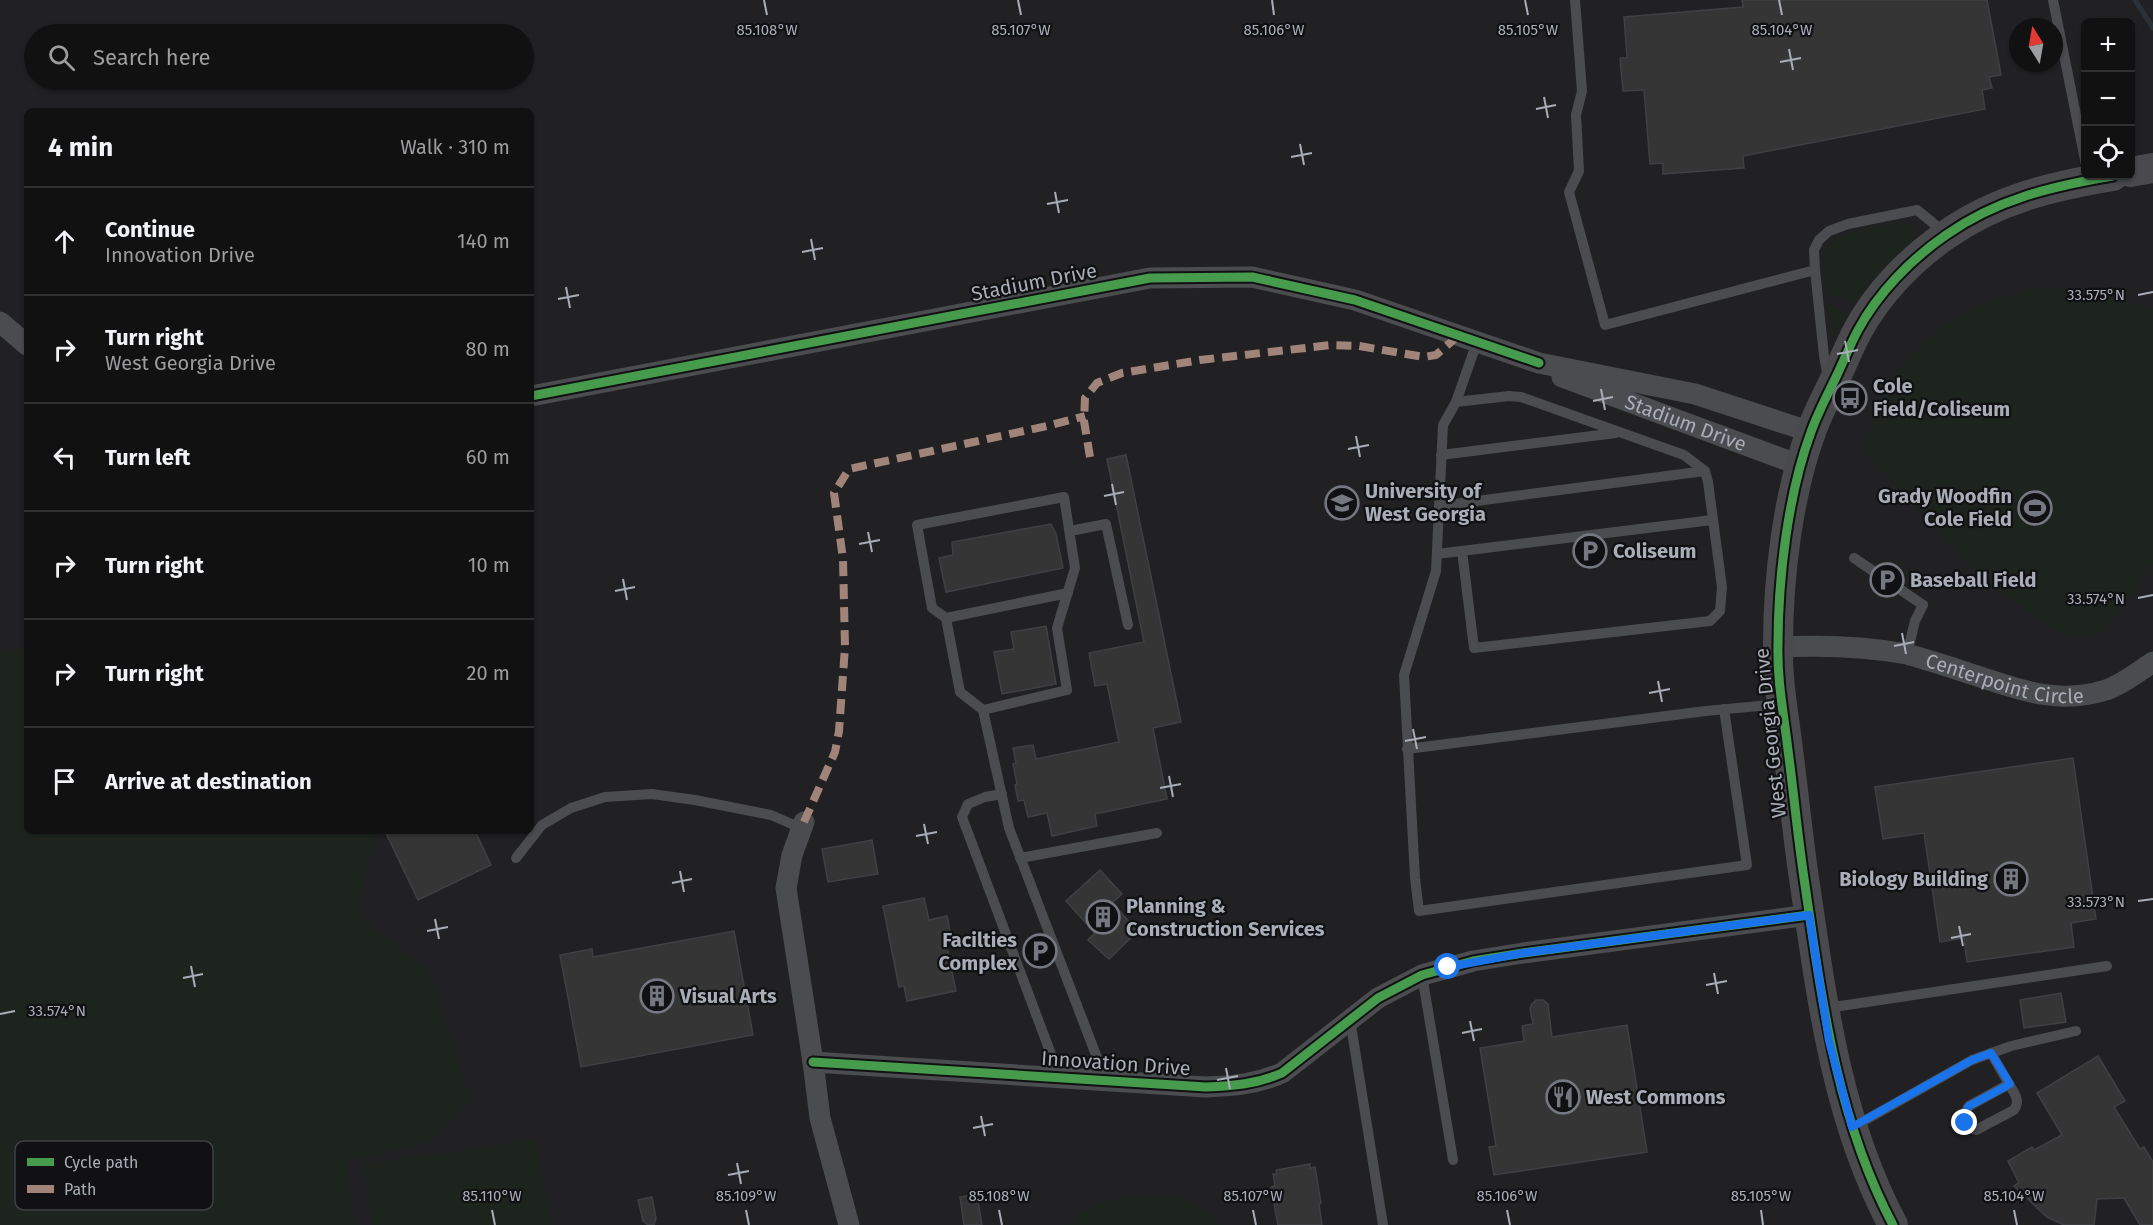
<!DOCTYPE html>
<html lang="en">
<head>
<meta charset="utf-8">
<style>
  body { margin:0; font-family:"Fira Sans",sans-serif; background:#1a1a1a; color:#f1f3f6 }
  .controls { position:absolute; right:18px; top:18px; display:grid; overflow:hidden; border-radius:9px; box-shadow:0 2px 4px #0004 }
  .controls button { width:54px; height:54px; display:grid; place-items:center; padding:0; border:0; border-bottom:2px solid #303131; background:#111; color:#f1f3f6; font:30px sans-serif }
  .compass { position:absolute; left:2009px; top:18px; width:54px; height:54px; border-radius:50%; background:#111; box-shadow:0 2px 4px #0004; rotate:349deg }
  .stop { position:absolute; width:18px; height:18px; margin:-14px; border:4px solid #1a73e8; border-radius:50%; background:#fff }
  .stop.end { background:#1a73e8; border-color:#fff; box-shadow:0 2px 6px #0008 }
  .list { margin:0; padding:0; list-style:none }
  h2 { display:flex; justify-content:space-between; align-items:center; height:78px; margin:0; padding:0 24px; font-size:26px }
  h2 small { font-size:20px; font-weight:400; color:#9c9d9f }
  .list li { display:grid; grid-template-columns:39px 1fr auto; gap:18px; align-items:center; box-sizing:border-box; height:108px; padding:0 24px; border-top:2px solid #303131 }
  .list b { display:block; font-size:22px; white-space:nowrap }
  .list p { margin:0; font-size:20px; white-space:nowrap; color:#9c9d9f }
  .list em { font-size:20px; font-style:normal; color:#9c9d9f }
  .icon { flex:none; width:33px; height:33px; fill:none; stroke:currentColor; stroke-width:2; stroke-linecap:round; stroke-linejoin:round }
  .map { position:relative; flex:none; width:2153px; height:1225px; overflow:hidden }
  .search { position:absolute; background:#111; box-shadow:0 2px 4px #0004; left:24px; top:24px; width:510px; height:66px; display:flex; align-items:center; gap:15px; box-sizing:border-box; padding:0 21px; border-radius:33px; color:#9c9d9f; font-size:22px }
  .panel { position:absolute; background:#111; box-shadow:0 2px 4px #0004; left:24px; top:108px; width:510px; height:726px; border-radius:9px }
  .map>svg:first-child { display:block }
  .built { fill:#212123; fill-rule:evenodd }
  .green { fill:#1d241e }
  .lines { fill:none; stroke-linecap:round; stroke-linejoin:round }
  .stream { stroke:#2a3239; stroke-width:5 }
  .building { fill:#353536; stroke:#3f4043; stroke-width:1.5 }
  .lane { stroke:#4b4c50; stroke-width:10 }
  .street { stroke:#4b4c50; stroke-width:21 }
  .secondary { stroke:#4a4a4e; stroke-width:30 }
  .quiet { stroke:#a18479; stroke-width:8; stroke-dasharray:15 8; stroke-linecap:butt }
  .cycleway-casing { stroke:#111113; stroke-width:13 }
  .cycleway { stroke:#469c4c; stroke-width:9 }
  .route { stroke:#1a73e8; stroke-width:8 }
  .ticks { fill:none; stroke:#a8adb8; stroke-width:2 }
  .labels { text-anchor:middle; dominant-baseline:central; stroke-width:4.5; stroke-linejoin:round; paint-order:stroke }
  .street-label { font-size:20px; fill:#a8adb8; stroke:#111113 }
  .poi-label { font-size:20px; font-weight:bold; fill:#a8adb8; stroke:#111113; text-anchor:start }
  .key { fill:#111113; stroke:#3e4045; stroke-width:1.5 }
  .key-label { font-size:16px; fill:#a8adb8 }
  .ticks-label { font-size:15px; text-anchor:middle; fill:#a8adb8; stroke:#111113; stroke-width:4.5; stroke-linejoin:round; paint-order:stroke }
</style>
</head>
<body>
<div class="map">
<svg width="2153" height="1225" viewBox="0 0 2153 1225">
  <rect width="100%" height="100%" fill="#171717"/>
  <path class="built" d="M0 0H2153V1225H0ZM2086 22H2130V176H2086ZM2018 27H2054V63H2018ZM34 34H524V80H34ZM27 111H531V831H27Z"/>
  <g class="green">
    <path d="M1905 222 1914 228 1915 238 1885 266 1854 303 1848 299 1827 295C1826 282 1821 265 1825 253 1831 229 1884 226 1905 222Z"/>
    <path d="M2039 287C2084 287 2111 293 2153 311V565L2103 633 2065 637 1983 579 1864 451C1870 435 1874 418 1881 403 1913 335 1968 303 2039 287Z"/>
    <path d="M1828 303 1848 314 1834 336H1832Z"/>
    <path d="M27 647V831H373L374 838 357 914 430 973 470 1100 430 1142 347 1161 355 1225H0V652Z"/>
    <path d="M537 1140 550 1225H372L364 1164Z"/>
    <path d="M1179 1196 1214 1217 1219 1225H1069C1098 1193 1139 1197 1179 1196Z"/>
  </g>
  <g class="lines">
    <path class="stream" d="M2135 0 2153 28"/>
  </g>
  <g class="building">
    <path d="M1742 0H1987L2001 75 1989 77 1992 88 1982 90 1985 109 1743 156 1744 168 1663 174V163L1650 164 1644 90 1623 91 1620 58H1627L1624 17 1743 7Z"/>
    <path d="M1126 455 1181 722 1153 728 1167 799 1095 814 1097 826 1052 836 1047 813 1028 817 1024 800 1018 801 1015 785 1017 784 1013 764 1016 763 1013 748 1033 745 1036 759 1119 742 1107 684 1095 686 1089 653 1144 642 1107 459Z"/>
    <path d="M1051 524 1056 534 1063 568 946 592 939 558 953 555 952 542Z"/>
    <path d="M1046 626 1056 684 1002 694 994 652 1014 649 1011 632Z"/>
    <path d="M2073 758 2096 919 2071 923 2074 947 1967 962 1964 938 1940 942 1924 833 1883 839 1875 787Z"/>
    <path d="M385 831H475L491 865 418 900Z"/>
    <path d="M872 840 878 874 828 882 822 849Z"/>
    <path d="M1100 870 1122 894 1112 903 1138 931 1109 959 1088 940 1095 933 1066 901Z"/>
    <path d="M924 898 929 920 947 916 951 936 945 938 956 991 907 1001 904 986 899 987 883 906Z"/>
    <path d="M734 931 753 1035 581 1067 560 955 592 949 593 957Z"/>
    <path d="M2061 993 2066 1022 2024 1028 2020 1000Z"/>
    <path d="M1536 1000H1543L1548 1004 1552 1037 1627 1025 1647 1152 1494 1175 1489 1147 1496 1146 1480 1048 1524 1041 1522 1026 1533 1024 1530 1009 1532 1004Z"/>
    <path d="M2098 1056 2125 1101 2114 1107 2140 1149 2144 1147 2153 1162V1225H2140L2124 1198 2097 1199 2094 1225H2064L2047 1217 2014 1186 2019 1183 2008 1161 2032 1147 2034 1150 2062 1135 2037 1093Z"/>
    <path d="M1310 1164V1168L1315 1167 1321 1203 1319 1204 1322 1225H1278L1271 1187 1275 1186 1273 1174H1277L1276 1170Z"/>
    <path d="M977 1194 982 1225H964L960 1197Z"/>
    <path d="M652 1197 656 1218 654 1225H648L643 1221 638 1200Z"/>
  </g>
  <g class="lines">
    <g class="lane">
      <path d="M1575 0 1582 91 1576 115 1579 171 1569 192 1605 325 1815 270"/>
      <path d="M2053 0 2086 165"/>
      <path d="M1477 342 1456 402 1443 425 1436 571 1404 675 1415 878 1419 911 1747 865 1724 709"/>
      <path d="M1828 377 1824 356 1815 270 1814 250 1819 240 1829 231 1848 224 1917 210 1944 232"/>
      <path d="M1456 402 1509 396 1521 397 1684 455 1705 471 1708 482 1722 587 1720 611 1710 621 1474 648 1462 551"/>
      <path d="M1441 455 1616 433"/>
      <path d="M1439 506 1705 471"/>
      <path d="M1070 531 1106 524 1128 625"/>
      <path d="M1437 554 1712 520"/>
      <path d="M1854 558 1923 605 1915 621 1907 654"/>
      <path d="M946 618 1068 593"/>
      <path d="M983 710 1067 690 1057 628 1075 568 1064 497 917 525 932 608 946 618 960 692 983 710 1009 828 1106 1081"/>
      <path d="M1407 749 1706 711 1781 704"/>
      <path d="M1002 794 985 797 968 804 962 817 1060 1078"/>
      <path d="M516 858 542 825 571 808 605 797 652 794 695 800 771 815 801 828"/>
      <path d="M1020 858 1157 833"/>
      <path d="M1422 975 1453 1160"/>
      <path d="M1827 1008 2107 966"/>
      <path d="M1350 1019 1383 1225"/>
      <path d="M1991 1053 2009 1084 1969 1106C1964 1113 1963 1119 1968 1127L1976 1130 2014 1110C2021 1100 2014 1093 2009 1084"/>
      <path d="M1855 1126 1972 1060 2011 1046 2076 1031"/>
    </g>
    <g class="street">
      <path d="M0 322 27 345"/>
      <path id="s1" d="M1562 377 1802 466"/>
      <path d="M531 396 1150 278 1252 277 1355 300 1539 363 1695 394 1811 432"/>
      <path id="s2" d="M1778 647C1821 645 1864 646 1907 654 1927 660 1948 666 1968 673 2016 688 2055 706 2106 690 2123 684 2138 672 2153 662"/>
      <path d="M804 822 792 855 786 888 813 1062 820 1118 849 1225"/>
      <path d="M813 1062 1206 1087C1233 1086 1257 1084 1282 1073L1378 998 1422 975 1473 961 1523 953 1809 915"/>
    </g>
    <g class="secondary">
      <path d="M2130 172 2153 168"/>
      <path d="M1893 1225C1837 1120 1822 1001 1805 885 1798 840 1794 795 1788 750 1784 715 1777 681 1778 645 1778 578 1788 494 1811 432 1818 412 1828 394 1837 375 1844 360 1850 345 1858 330 1878 293 1911 259 1946 235 1997 199 2053 186 2113 176"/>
    </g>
    <g class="quiet">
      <path d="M1090 457 1084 421 1085 398 1097 383 1122 373 1200 360 1331 345 1359 346 1424 357 1436 355 1459 335"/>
      <path d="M804 822 835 752 839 731 845 647 843 559 834 493 849 469 1047 426 1085 416"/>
    </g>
    <defs>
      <g id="cycleway">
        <path d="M531 396 1150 278 1252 277 1355 300 1539 363"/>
        <path d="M813 1062 1206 1087C1233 1086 1257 1084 1282 1073L1378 998 1422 975 1473 961 1523 953 1809 915"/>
        <path d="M1893 1225C1837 1120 1822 1001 1805 885 1798 840 1794 795 1788 750 1784 715 1777 681 1778 645 1778 578 1788 494 1811 432 1818 412 1828 394 1837 375 1844 360 1850 345 1858 330 1878 293 1911 259 1946 235 1997 199 2053 186 2113 176"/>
      </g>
    </defs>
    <use href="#cycleway" class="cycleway-casing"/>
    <use href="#cycleway" class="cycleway"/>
  </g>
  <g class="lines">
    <path class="route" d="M1448 967 1523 953 1809 915 1829 1041 1852 1127 1972 1060 1991 1053 2010 1084 1969 1106 1965 1112V1123"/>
  </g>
  <path class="ticks" d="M764 0 767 15M1018 0 1021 15M1272 0 1274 15M1525 0 1528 15M1779 0 1782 15M1789 49 1793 70M1780 62 1801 58M1544 97 1548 118M1536 109 1556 105M1300 144 1304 165M1291 157 1312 153M1055 192 1059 213M1047 204 1068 200M811 239 815 260M802 252 823 248M566 287 570 308M2138 295 2153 292M558 299 579 295M1845 341 1849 362M1837 354 1858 350M1601 389 1605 410M1593 401 1613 397M1356 436 1360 457M1348 449 1369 445M1112 484 1116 505M1104 496 1124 492M868 532 872 552M859 544 880 540M623 579 627 600M615 591 635 587M2138 598 2153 595M1902 633 1906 654M1894 646 1914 642M1658 681 1662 702M1649 693 1670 689M1413 729 1417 749M1405 741 1426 737M1169 776 1173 797M1160 788 1181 784M924 824 928 844M916 836 937 832M680 871 684 892M672 883 692 879M2138 901 2153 899M435 919 439 939M1959 926 1963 946M427 931 448 927M1951 938 1971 934M191 966 195 987M1714 973 1718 994M183 978 203 974M1706 985 1727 981M0 1014 15 1011M1470 1021 1474 1041M1462 1033 1482 1029M1226 1068 1230 1089M1217 1080 1238 1076M981 1116 985 1136M973 1128 993 1124M737 1163 741 1184M728 1175 749 1171M492 1210 495 1225M746 1210 749 1225M999 1210 1002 1225M1253 1210 1256 1225M1507 1210 1510 1225M1761 1210 1763 1225M2014 1210 2017 1225"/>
  <defs>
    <symbol id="bus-ring" viewBox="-11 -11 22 22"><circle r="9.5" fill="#111113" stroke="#757880" stroke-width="1.5"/><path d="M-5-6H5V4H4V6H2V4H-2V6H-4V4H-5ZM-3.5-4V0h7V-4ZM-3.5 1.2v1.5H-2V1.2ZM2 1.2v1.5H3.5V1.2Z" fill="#757880"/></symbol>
    <symbol id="university-ring" viewBox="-11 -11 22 22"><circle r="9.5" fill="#111113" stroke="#757880" stroke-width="1.5"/><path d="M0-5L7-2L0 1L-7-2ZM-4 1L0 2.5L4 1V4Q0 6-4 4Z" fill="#757880"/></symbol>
    <symbol id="stadium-ring" viewBox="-11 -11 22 22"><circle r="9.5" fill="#111113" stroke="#757880" stroke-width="1.5"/><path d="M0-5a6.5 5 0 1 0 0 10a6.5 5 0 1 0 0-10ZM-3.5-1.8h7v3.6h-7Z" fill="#757880"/></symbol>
    <symbol id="parking-ring" viewBox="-11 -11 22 22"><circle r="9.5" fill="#111113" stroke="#757880" stroke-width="1.5"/><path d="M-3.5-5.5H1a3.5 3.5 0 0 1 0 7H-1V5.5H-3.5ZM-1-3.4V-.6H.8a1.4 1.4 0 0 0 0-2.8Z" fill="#757880"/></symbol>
    <symbol id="building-ring" viewBox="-11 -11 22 22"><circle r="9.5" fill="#111113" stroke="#757880" stroke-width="1.5"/><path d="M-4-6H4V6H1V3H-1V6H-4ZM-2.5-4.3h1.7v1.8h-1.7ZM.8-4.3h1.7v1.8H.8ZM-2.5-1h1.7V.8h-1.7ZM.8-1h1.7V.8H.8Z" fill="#757880"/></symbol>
    <symbol id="restaurant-ring" viewBox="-11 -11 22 22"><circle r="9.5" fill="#111113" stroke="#757880" stroke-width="1.5"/><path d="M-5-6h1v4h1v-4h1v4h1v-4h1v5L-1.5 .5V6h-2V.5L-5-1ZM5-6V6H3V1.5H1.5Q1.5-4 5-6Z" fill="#757880"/></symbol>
  </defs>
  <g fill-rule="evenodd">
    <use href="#bus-ring" x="1831" y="379" width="38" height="38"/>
    <use href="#university-ring" x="1323" y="484" width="38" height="38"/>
    <use href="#stadium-ring" x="2016" y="489" width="38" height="38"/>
    <use href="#parking-ring" x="1571" y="532" width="38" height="38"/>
    <use href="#parking-ring" x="1868" y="561" width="38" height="38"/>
    <use href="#building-ring" x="1992" y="860" width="38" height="38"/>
    <use href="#building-ring" x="1084" y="898" width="38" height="38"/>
    <use href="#parking-ring" x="1021" y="932" width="38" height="38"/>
    <use href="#building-ring" x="638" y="977" width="38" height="38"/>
    <use href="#restaurant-ring" x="1544" y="1078" width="38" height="38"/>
  </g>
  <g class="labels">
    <g class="street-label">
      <text transform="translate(1034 282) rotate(-11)">Stadium Drive</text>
      <text stroke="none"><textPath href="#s1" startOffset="132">Stadium Drive</textPath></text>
      <text stroke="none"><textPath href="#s2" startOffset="231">Centerpoint Circle</textPath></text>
      <text transform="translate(1770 733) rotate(-96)">West Georgia Drive</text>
      <text transform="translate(1116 1063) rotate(4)">Innovation Drive</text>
    </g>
    <g class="poi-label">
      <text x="1873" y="386">Cole<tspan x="1873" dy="23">Field/Coliseum</tspan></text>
      <text x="1365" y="491">University of<tspan x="1365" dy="23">West Georgia</tspan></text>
      <text x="2012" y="496" text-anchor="end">Grady Woodfin<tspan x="2012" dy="23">Cole Field</tspan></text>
      <text x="1613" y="551">Coliseum</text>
      <text x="1910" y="580">Baseball Field</text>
      <text x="1988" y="879" text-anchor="end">Biology Building</text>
      <text x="1126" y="906">Planning &amp;<tspan x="1126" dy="23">Construction Services</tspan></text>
      <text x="1017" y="940" text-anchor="end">Facilties<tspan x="1017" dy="23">Complex</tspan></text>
      <text x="680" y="996">Visual Arts</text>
      <text x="1586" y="1097">West Commons</text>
    </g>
  </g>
  <rect x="15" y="1141" width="198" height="69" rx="9" class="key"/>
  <rect x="27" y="1158" width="27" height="8" fill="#469c4c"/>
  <rect x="27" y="1185" width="27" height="8" fill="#a18479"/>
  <g class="key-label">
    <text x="64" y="1168">Cycle path</text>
    <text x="64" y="1195">Path</text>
  </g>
  <g class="ticks-label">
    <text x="1782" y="35">85.104°W</text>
    <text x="767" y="35">85.108°W</text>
    <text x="1021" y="35">85.107°W</text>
    <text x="1274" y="35">85.106°W</text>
    <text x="1528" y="35">85.105°W</text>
    <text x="2096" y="300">33.575°N</text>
    <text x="2096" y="604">33.574°N</text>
    <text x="2096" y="907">33.573°N</text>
    <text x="57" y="1016">33.574°N</text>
    <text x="492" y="1201">85.110°W</text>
    <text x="746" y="1201">85.109°W</text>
    <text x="999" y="1201">85.108°W</text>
    <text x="1253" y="1201">85.107°W</text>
    <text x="1507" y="1201">85.106°W</text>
    <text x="1761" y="1201">85.105°W</text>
    <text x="2014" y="1201">85.104°W</text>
  </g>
</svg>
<div class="controls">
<button>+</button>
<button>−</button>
<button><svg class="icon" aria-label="locate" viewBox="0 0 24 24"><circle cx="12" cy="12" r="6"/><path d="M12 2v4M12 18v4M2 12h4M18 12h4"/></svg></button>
</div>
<svg class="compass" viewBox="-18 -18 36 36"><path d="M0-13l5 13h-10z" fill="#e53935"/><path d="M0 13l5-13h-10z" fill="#9c9d9f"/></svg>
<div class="stop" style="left:1448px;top:967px"></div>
<div class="stop end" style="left:1965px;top:1123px"></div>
<div class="search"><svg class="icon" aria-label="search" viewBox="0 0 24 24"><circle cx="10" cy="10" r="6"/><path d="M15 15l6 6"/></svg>Search here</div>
<section class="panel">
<h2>4 min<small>Walk · 310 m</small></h2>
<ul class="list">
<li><svg class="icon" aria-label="ahead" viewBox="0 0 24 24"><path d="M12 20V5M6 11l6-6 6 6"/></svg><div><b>Continue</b><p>Innovation Drive</p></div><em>140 m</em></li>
<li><svg class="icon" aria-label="right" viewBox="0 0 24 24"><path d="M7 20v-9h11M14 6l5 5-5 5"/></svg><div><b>Turn right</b><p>West Georgia Drive</p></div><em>80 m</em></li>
<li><svg class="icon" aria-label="left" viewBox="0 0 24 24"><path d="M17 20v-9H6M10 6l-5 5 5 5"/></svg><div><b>Turn left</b></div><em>60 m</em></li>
<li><svg class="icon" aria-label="right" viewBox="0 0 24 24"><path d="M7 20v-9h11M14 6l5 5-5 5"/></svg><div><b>Turn right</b></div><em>10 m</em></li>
<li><svg class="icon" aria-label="right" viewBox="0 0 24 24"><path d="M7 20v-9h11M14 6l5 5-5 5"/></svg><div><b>Turn right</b></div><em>20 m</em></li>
<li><svg class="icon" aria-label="arrive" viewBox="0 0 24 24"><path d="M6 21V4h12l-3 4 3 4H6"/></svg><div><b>Arrive at destination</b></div></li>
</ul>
</section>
</div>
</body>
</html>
